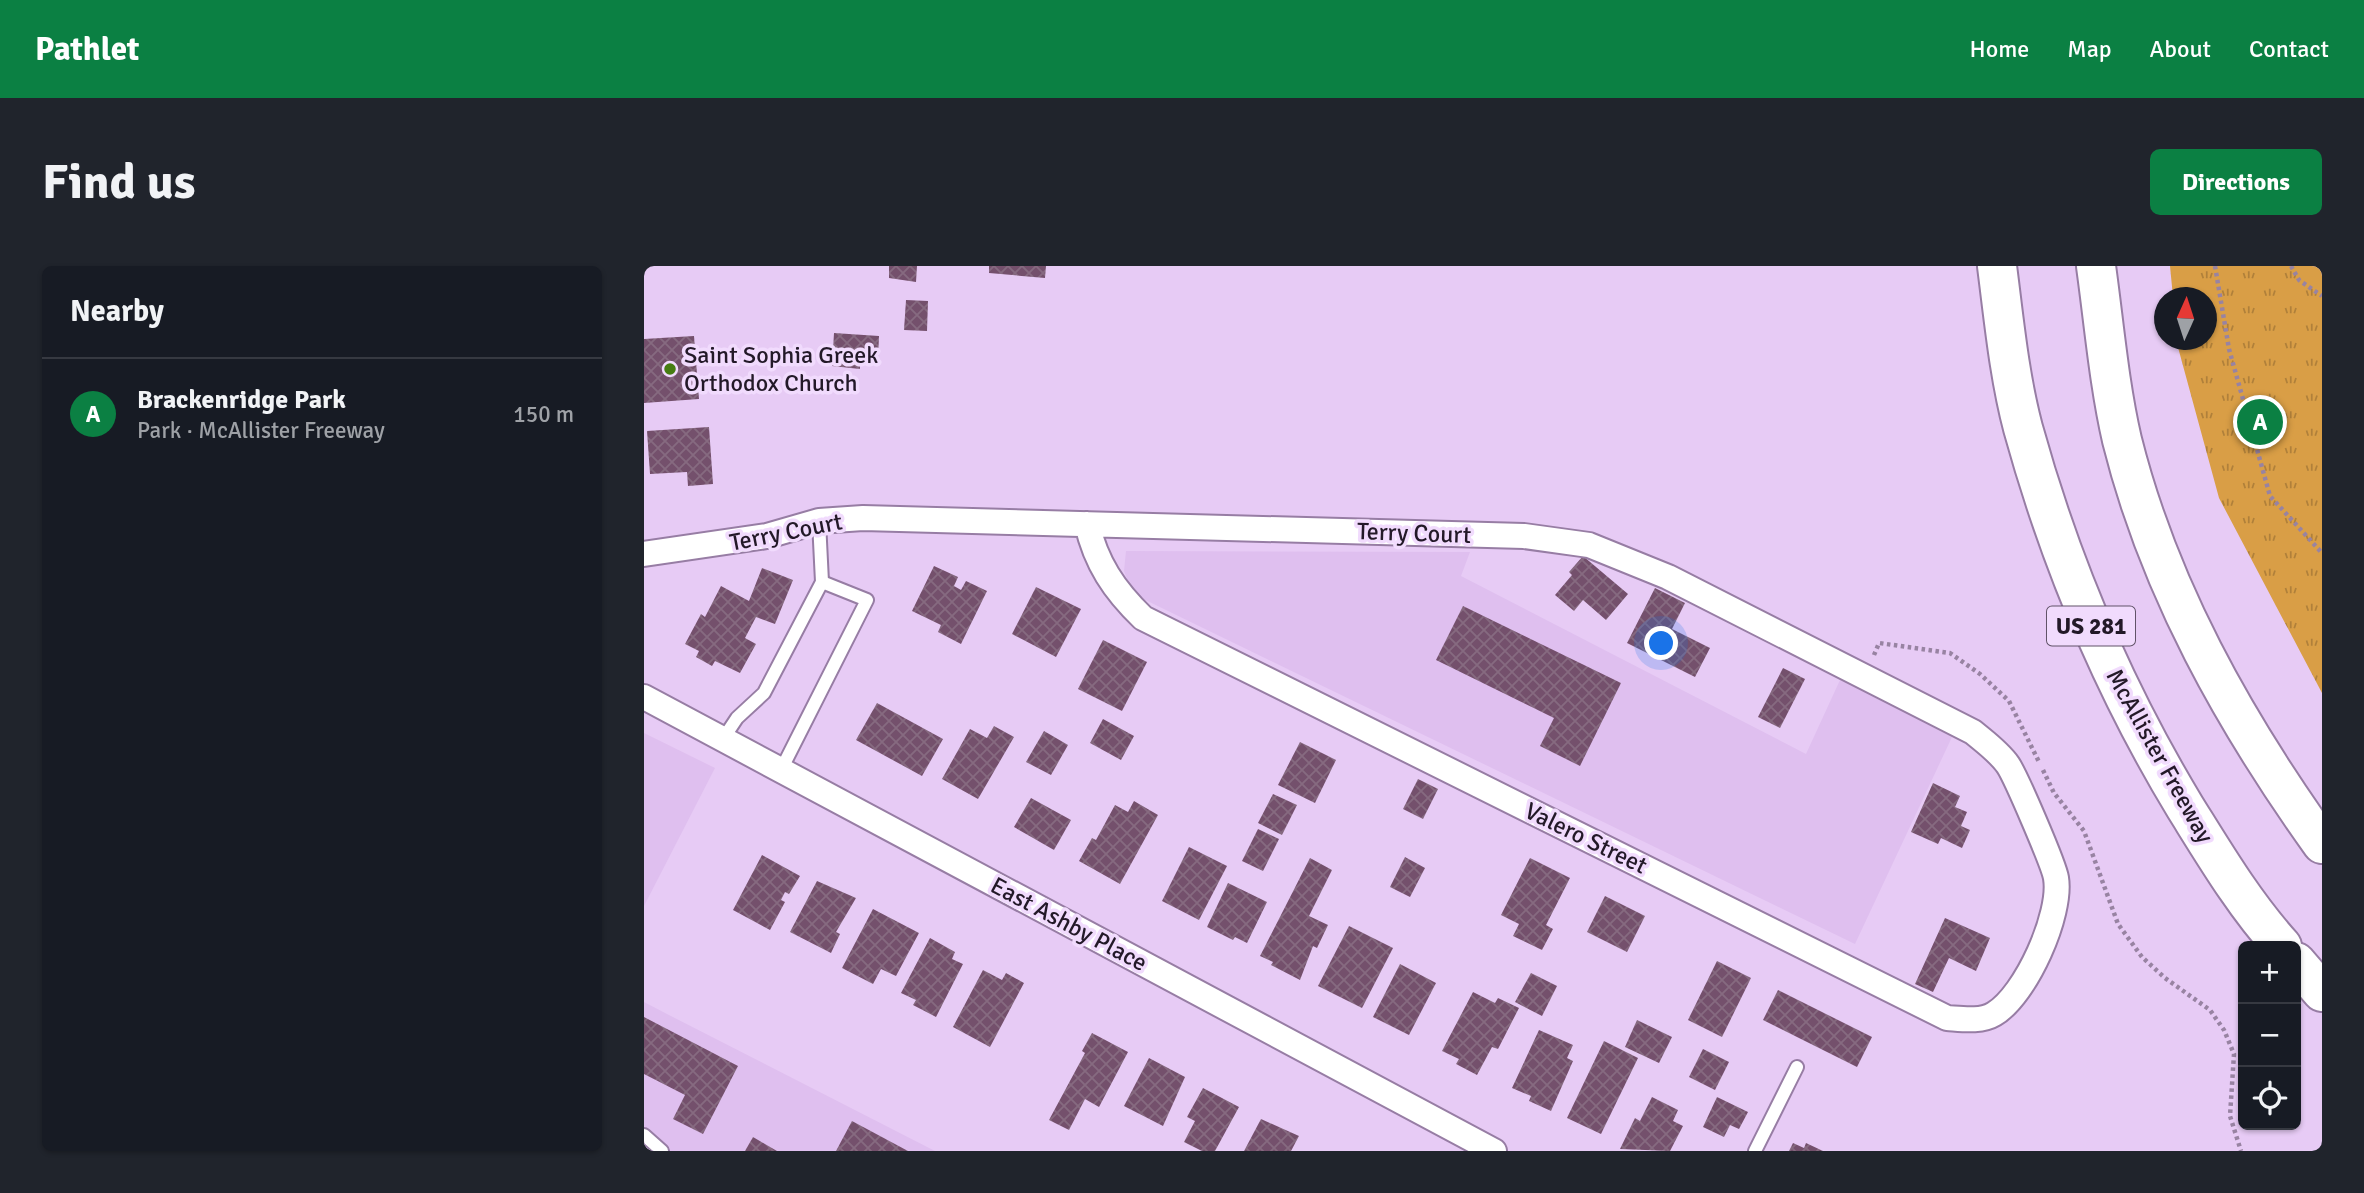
<!DOCTYPE html>
<html lang="en">
<head>
<meta charset="utf-8">
<style>
  body { margin:0; font-family:Signika,sans-serif; background:#20242c; color:#f1f3f6 }
  .controls { position:absolute; right:21px; bottom:21px; display:grid; overflow:hidden; border-radius:10px; box-shadow:0 2px 5px #0004 }
  .controls button { width:63px; height:63px; display:grid; place-items:center; padding:0; border:0; border-bottom:2px solid #363941; background:#171b24; color:#f1f3f6; font:35px sans-serif }
  .compass { position:absolute; left:1510px; top:21px; width:63px; height:63px; border-radius:50%; background:#171b24; box-shadow:0 2px 5px #0004; rotate:3deg }
  .you { position:absolute; left:1018px; top:378px; width:24px; height:24px; margin:-18px; border:5px solid #fff; border-radius:50%; background:#1a73e8; box-shadow:0 0 0 10px #1a73e833 }
  .badge { display:grid; place-items:center; width:46px; height:46px; border-radius:50%; background:#0b8043; color:#fff; font-size:23px; font-weight:700 }
  .pin { position:absolute; translate:-50% -50%; border:4px solid #fff; box-shadow:0 2px 7px #0006 }
  .list { margin:0; padding:0; list-style:none }
  h2 { display:flex; justify-content:space-between; align-items:center; height:91px; margin:0; padding:0 28px; font-size:30px }
  h2 small { font-size:23px; font-weight:400; color:#9ea1a6 }
  .list li { display:grid; grid-template-columns:46px 1fr auto; gap:21px; align-items:center; box-sizing:border-box; height:112px; padding:0 28px; border-top:2px solid #363941 }
  .list b { display:block; font-size:26px; white-space:nowrap }
  .list p { margin:0; font-size:23px; white-space:nowrap; color:#9ea1a6 }
  .list em { font-size:23px; font-style:normal; color:#9ea1a6 }
  .icon { flex:none; width:38px; height:38px; fill:none; stroke:currentColor; stroke-width:2; stroke-linecap:round; stroke-linejoin:round }
  .map { position:relative; flex:none; width:1678px; height:885px; overflow:hidden; border-radius:10px }
  header { display:flex; align-items:center; gap:42px; box-sizing:border-box; height:98px; padding:0 35px; background:#0b8043; color:#fff }
  header strong { font-size:33px }
  nav { display:flex; gap:38px; margin-inline-start:auto; font-size:24px }
  .intro { display:flex; align-items:center; justify-content:space-between; box-sizing:border-box; height:168px; padding:0 42px }
  h1 { margin:0; font-size:49px }
  .button { padding:18px 32px; border-radius:10px; background:#0b8043; color:#fff; font-size:24px; font-weight:700 }
  main { display:flex; gap:42px; padding:0 42px }
  aside { flex:1; background:#171b24; border-radius:10px; box-shadow:0 2px 5px #0004 }
  .map>svg:first-child { display:block }
  .built { fill:#dfbfef }
  .grass { fill:url(#grass-tufts) }
  .building { fill:url(#building-cross-hatch) }
  .lines { fill:none; stroke-linecap:round; stroke-linejoin:round }
  .lane-casing { stroke:#977da4; stroke-width:16 }
  .street-casing { stroke:#977da4; stroke-width:28 }
  .highway-casing { stroke:#977da4; stroke-width:42 }
  .path { stroke:#9883a2; stroke-width:4.5; stroke-dasharray:3.5 3.5; stroke-linecap:butt }
  .lane { stroke:#fff; stroke-width:12 }
  .street { stroke:#fff; stroke-width:24 }
  .highway { stroke:#fff; stroke-width:38 }
  .poi-dot { fill:#467d12; stroke:#f1dbfd; stroke-width:2.5 }
  .labels { text-anchor:middle; dominant-baseline:central; stroke-width:7; stroke-linejoin:round; paint-order:stroke }
  .shield { fill:#f1dbfd; stroke:#615368; stroke-width:2 }
  .shield-label { font-size:23px; font-weight:bold; fill:#231928 }
  .poi-label { font-size:24px; fill:#231928; stroke:#f1dbfd; text-anchor:start }
  .street-label { font-size:24px; fill:#231928; stroke:#f1dbfd }
</style>
</head>
<body>
<header>
<strong>Pathlet</strong>
<nav><a>Home</a><a>Map</a><a>About</a><a>Contact</a></nav>
</header>
<div class="intro"><h1>Find us</h1><a class="button">Directions</a></div>
<main>
<aside>
<h2>Nearby<small></small></h2>
<ul class="list">
<li><span class="badge">A</span><div><b>Brackenridge Park</b><p>Park · McAllister Freeway</p></div><em>150 m</em></li>
</ul>
</aside>
<div class="map">
<svg width="1678" height="885" viewBox="0 0 1678 885">
  <defs>
    <pattern id="grass-tufts" width="24" height="20" patternUnits="userSpaceOnUse" patternTransform="scale(1.75)"><rect width="24" height="20" fill="#d99e46"/><path d="M3 7l-1-3M5 7V3M7 7l1-3M15 17l-1-3M17 17v-4M19 17l1-3" fill="none" stroke="#b0803a"/></pattern>
    <pattern id="building-cross-hatch" width="8" height="8" patternUnits="userSpaceOnUse" patternTransform="scale(1.75)"><rect width="8" height="8" fill="#74506c"/><path d="M0 0l8 8M0 8l8-8" fill="none" stroke="#866a80"/></pattern>
  </defs>
  <rect width="100%" height="100%" fill="#e7cbf5"/>
  <g class="built">
    <path d="M482 285 826 286 817 310 1162 488 1196 414 1308 471 1211 678 489 328 480 305Z"/>
    <path d="M0 467 71 502 0 640Z"/>
    <path d="M0 736 23 748 291 885H0Z"/>
  </g>
  <path class="grass" d="M1526 0H1678V427L1575 232 1532 74H1562V32L1529 31Z"/>
  <g class="building">
    <path d="M245 0H273L272 16 245 12Z"/>
    <path d="M345 0H402L401 12 345 7Z"/>
    <path d="M262 34 284 35 283 65 260 64Z"/>
    <path d="M190 67 235 70 234 94 216 93V103L188 100Z"/>
    <path d="M50 70 55 133 0 137V73Z"/>
    <path d="M65 161 69 218 44 220 43 206 6 208 3 165Z"/>
    <path d="M939 290 984 328 962 354 939 334 930 345 911 329 928 309 925 306Z"/>
    <path d="M290 300 314 311 310 320 317 324 322 315 343 325 317 378 294 366 297 359 268 345Z"/>
    <path d="M118 302 149 314 131 358 112 351 101 372 112 378 96 407 71 395 68 400 52 391 55 385 41 378 57 348 61 351 77 320 105 335Z"/>
    <path d="M392 321 437 343 412 391 368 368Z"/>
    <path d="M1011 322 1041 337 1028 363 1066 382 1051 411 983 377Z"/>
    <path d="M819 340 977 417 936 500 896 480 910 452 792 394Z"/>
    <path d="M459 374 503 396 478 445 434 423Z"/>
    <path d="M1139 402 1161 413 1136 462 1114 451Z"/>
    <path d="M233 437 299 473 278 510 212 474Z"/>
    <path d="M459 453 490 470 477 494 446 477Z"/>
    <path d="M350 460 370 471 334 533 298 513 326 463 343 472Z"/>
    <path d="M400 465 424 479 407 509 382 496Z"/>
    <path d="M656 476 692 494 671 537 634 519Z"/>
    <path d="M774 513 794 523 779 553 759 543Z"/>
    <path d="M1289 517 1316 530 1311 541 1323 546 1317 560 1326 564 1318 582 1297 572 1294 578 1267 566Z"/>
    <path d="M629 528 653 539 638 569 614 557Z"/>
    <path d="M387 532 427 554 410 584 370 561Z"/>
    <path d="M490 535 514 549 476 618 435 595 448 572 452 574 471 539 484 546Z"/>
    <path d="M614 563 635 573 619 605 598 595Z"/>
    <path d="M545 581 583 600 555 654 518 635Z"/>
    <path d="M118 589 156 610 145 628 141 626 137 634 141 636 126 664 89 644Z"/>
    <path d="M761 591 781 602 766 631 746 621Z"/>
    <path d="M666 592 688 604 665 650 684 659 673 682 669 680 656 714 627 699 629 696 616 690Z"/>
    <path d="M886 592 926 612 902 659 909 663 898 684 869 670 875 658 857 649Z"/>
    <path d="M173 615 212 632 192 666 196 668 187 687 146 666Z"/>
    <path d="M584 617 623 636 603 677 591 671 589 674 563 661Z"/>
    <path d="M961 630 1001 650 983 686 943 666Z"/>
    <path d="M229 643 275 667 252 710 237 703 229 718 198 702Z"/>
    <path d="M1301 652 1346 672 1332 705 1305 692 1289 726 1271 718Z"/>
    <path d="M705 660 749 682 718 742 674 720Z"/>
    <path d="M286 672 311 686 308 693 319 698 292 751 269 739 272 734 257 727Z"/>
    <path d="M1073 695 1107 712 1078 771 1044 754Z"/>
    <path d="M756 698 792 717 765 769 729 751Z"/>
    <path d="M339 704 358 714 362 707 380 717 346 781 309 761Z"/>
    <path d="M887 707 913 720 898 750 871 736Z"/>
    <path d="M1134 724 1228 771 1213 801 1119 754Z"/>
    <path d="M829 726 851 737 854 732 875 742 854 783 848 781 833 809 812 798 815 793 798 785Z"/>
    <path d="M0 751 94 800 59 868 29 853 41 829 0 808Z"/>
    <path d="M993 754 1028 771 1015 797 981 781Z"/>
    <path d="M895 764 929 779 923 792 929 795 907 845 885 835 887 830 868 822Z"/>
    <path d="M448 767 484 786 455 841 441 833 425 864 405 854 441 787 438 785Z"/>
    <path d="M960 775 994 792 957 868 923 852Z"/>
    <path d="M1059 783 1085 796 1071 824 1045 811Z"/>
    <path d="M505 792 541 811 519 860 480 840Z"/>
    <path d="M559 822 595 841 571 885H558L540 876 551 855 543 851Z"/>
    <path d="M1008 831 1034 844 1029 855 1039 860 1026 885 976 883 991 852 996 855Z"/>
    <path d="M1073 831 1104 846 1095 863 1086 859 1080 871 1059 861Z"/>
    <path d="M617 853 655 870 647 885H600Z"/>
    <path d="M208 855 264 885H192Z"/>
    <path d="M109 871 133 885H101Z"/>
    <path d="M1149 877 1160 882 1162 877 1179 885H1145Z"/>
  </g>
  <g class="lines">
    <defs>
      <g id="lane">
        <path d="M79 473 93 452 120 427 178 316 175 255"/>
        <path d="M137 504 223 334 178 316"/>
        <path d="M0 869 18 885"/>
        <path d="M1111 885 1153 801"/>
      </g>
      <g id="street">
        <path d="M0 288 123 270 175 255 219 252 880 270 945 279 1024 311 1329 466C1341 476 1355 486 1364 499 1372 511 1410 599 1412 612 1418 648 1382 729 1350 748 1337 756 1318 753 1303 752L499 352C470 324 452 297 443 258"/>
        <path d="M0 431 850 885"/>
      </g>
      <g id="highway">
        <path d="M1353 0C1360 54 1365 109 1379 162 1416 296 1469 422 1541 541 1571 589 1600 638 1638 680"/>
        <path d="M1452 0C1460 57 1465 118 1478 174 1515 322 1590 455 1678 578"/>
        <path d="M1652 696 1678 726"/>
      </g>
    </defs>
    <use href="#lane" class="lane-casing"/>
    <use href="#street" class="street-casing"/>
    <use href="#highway" class="highway-casing"/>
    <g class="path">
      <path d="M1571 0 1585 83 1626 230 1678 287"/>
      <path d="M1647 0 1655 14 1678 30"/>
      <path d="M1230 389 1235 377 1306 387 1336 408 1365 435 1395 496"/>
      <path d="M1399 504 1410 527 1440 565 1474 658 1498 691 1521 712 1566 744 1580 764 1590 788 1586 850 1597 885"/>
    </g>
    <use href="#lane" class="lane"/>
    <use href="#street" class="street"/>
    <use href="#highway" class="highway"/>
  </g>
  <circle class="poi-dot" cx="26" cy="103" r="7"/>
  <g class="labels">
    <rect class="shield" x="1403" y="340.5" width="88" height="39" rx="5"/>
    <g class="shield-label">
      <text x="1447" y="360">US 281</text>
    </g>
    <g class="poi-label">
      <text x="40" y="89">Saint Sophia Greek<tspan x="40" dy="28">Orthodox Church</tspan></text>
    </g>
    <g class="street-label">
      <text transform="translate(142 266) rotate(-11)">Terry Court</text>
      <text transform="translate(770 267) rotate(2)">Terry Court</text>
      <text transform="translate(1516 490) rotate(61)">McAllister Freeway</text>
      <text transform="translate(942 572) rotate(26)">Valero Street</text>
      <text transform="translate(425 658) rotate(28)">East Ashby Place</text>
    </g>
  </g>
</svg>
<div class="controls">
<button>+</button>
<button>−</button>
<button><svg class="icon" aria-label="locate" viewBox="0 0 24 24"><circle cx="12" cy="12" r="6"/><path d="M12 2v4M12 18v4M2 12h4M18 12h4"/></svg></button>
</div>
<svg class="compass" viewBox="-18 -18 36 36"><path d="M0-13l5 13h-10z" fill="#e53935"/><path d="M0 13l5-13h-10z" fill="#9ea1a6"/></svg>
<div class="you"></div>
<div class="pin badge" style="left:1616px;top:156px">A</div>
</div>
</main>
</body>
</html>
